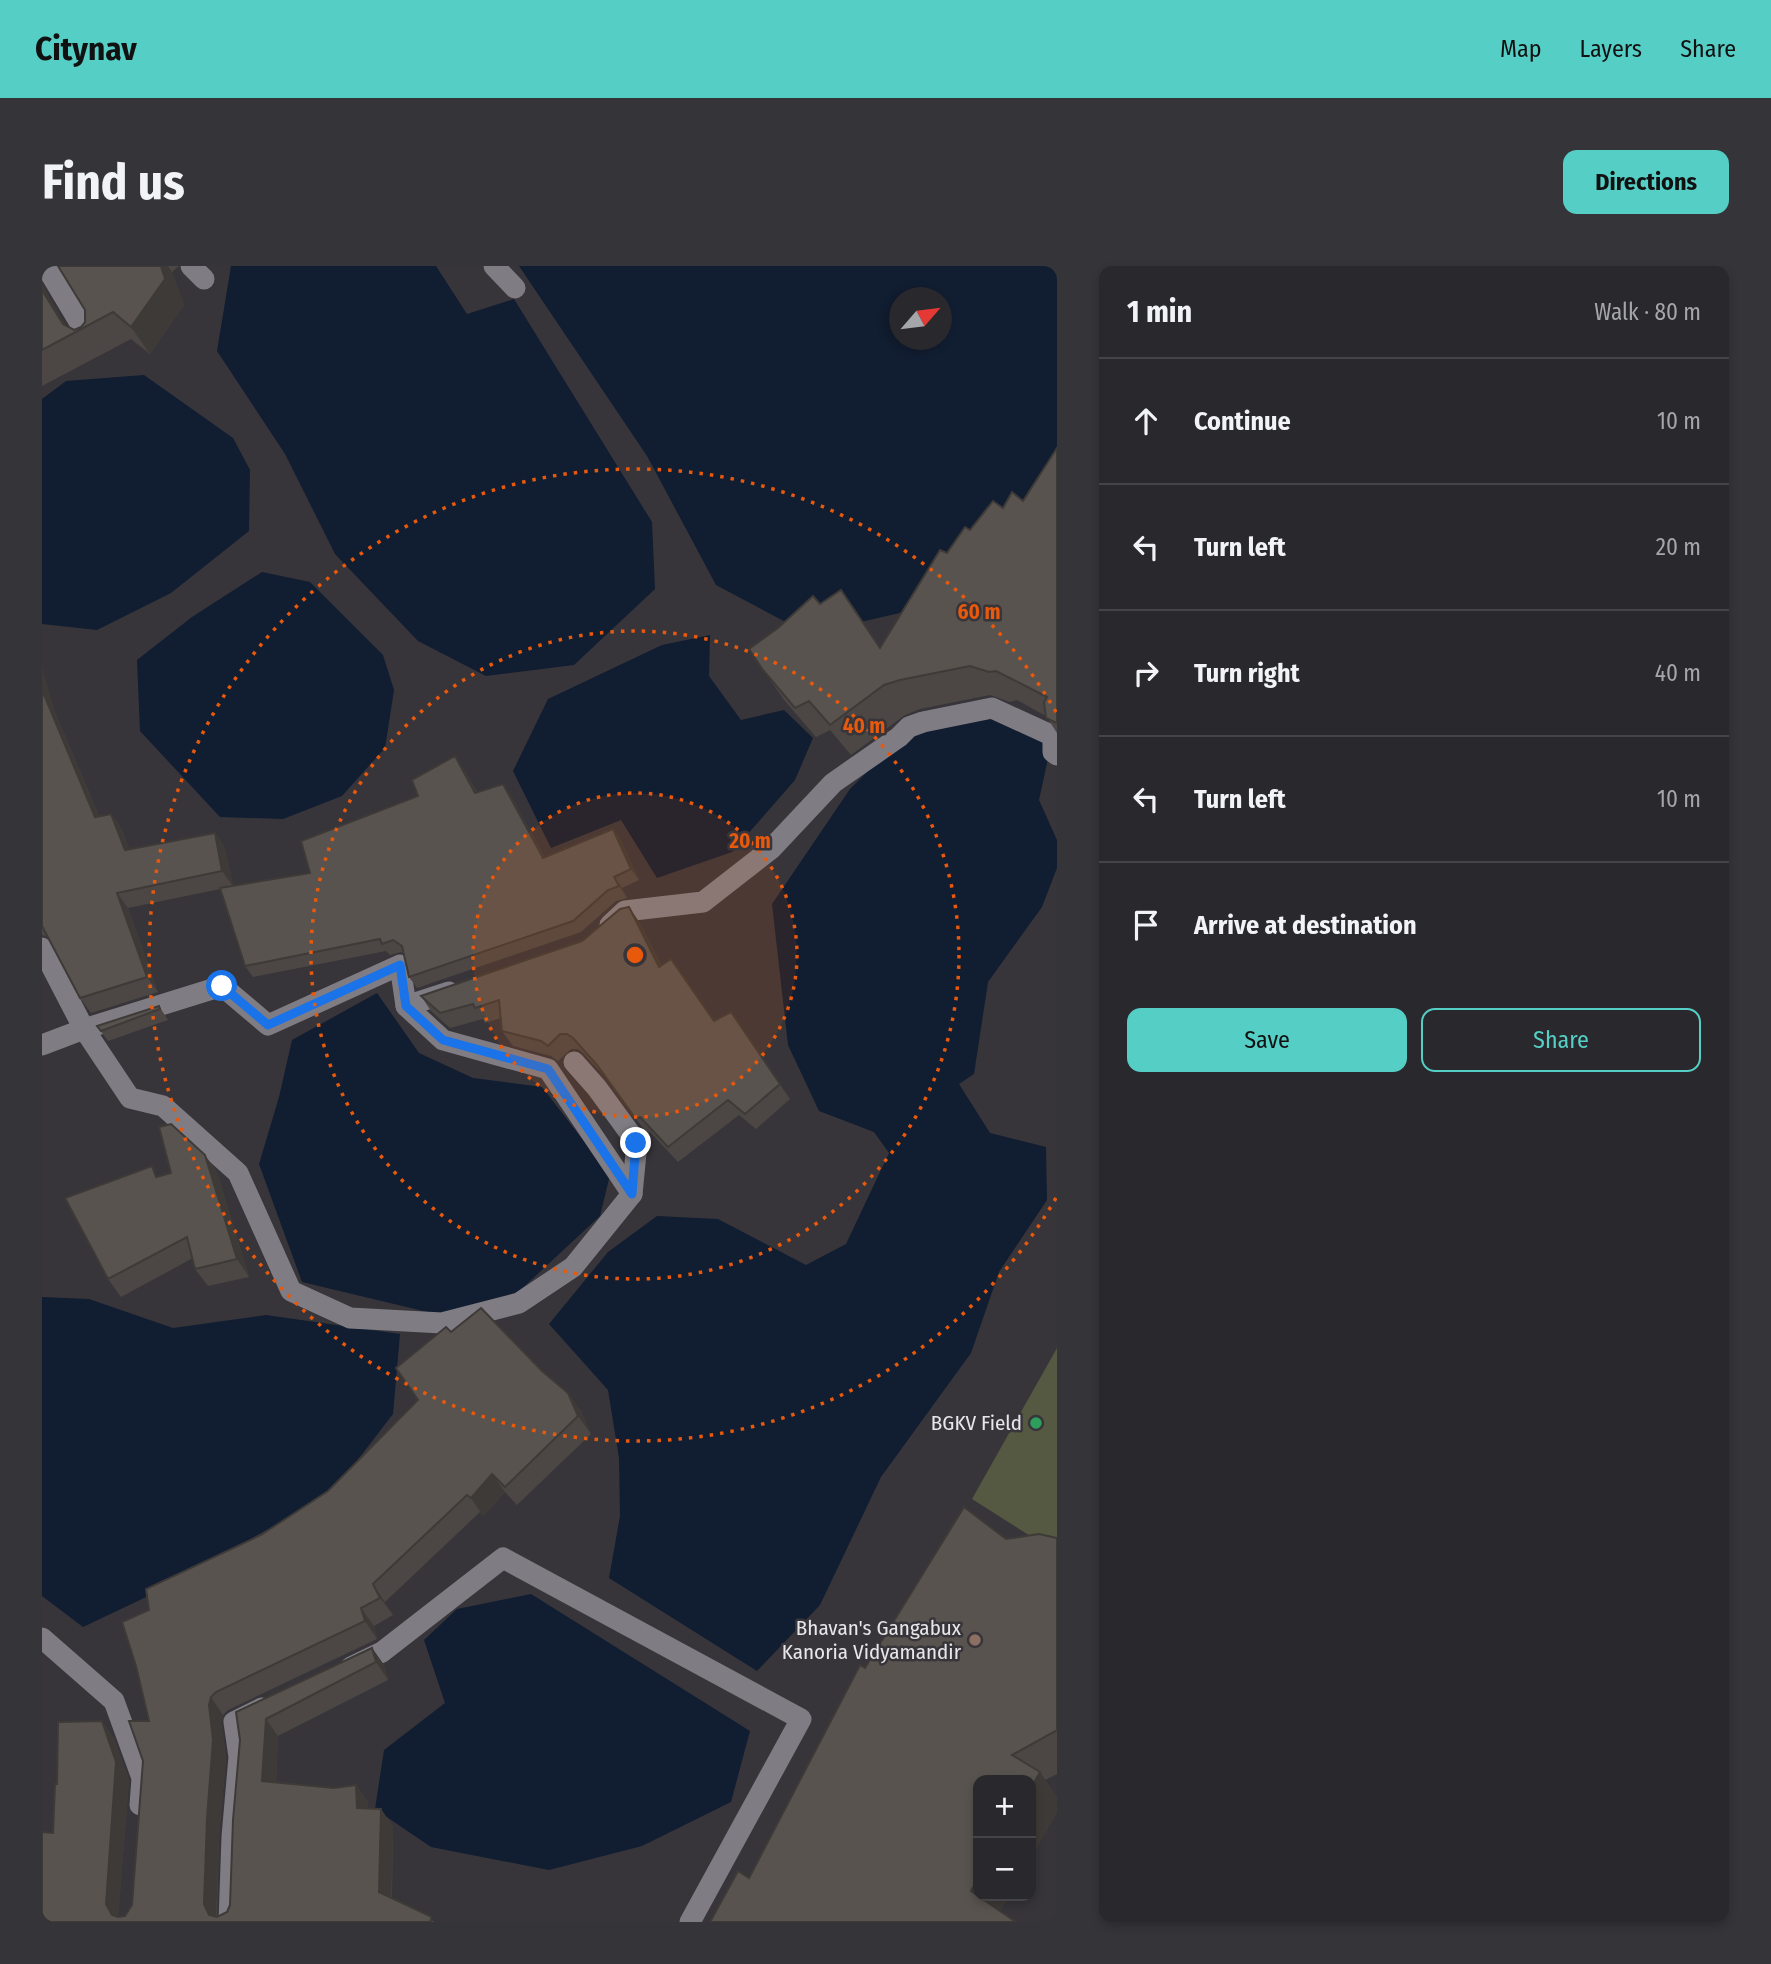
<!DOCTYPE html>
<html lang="en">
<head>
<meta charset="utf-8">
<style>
  body { margin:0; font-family:"Fira Sans Condensed",sans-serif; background:#353438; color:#f1f3f6 }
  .controls { position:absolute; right:21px; bottom:21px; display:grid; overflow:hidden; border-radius:14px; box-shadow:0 4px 10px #0003 }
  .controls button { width:63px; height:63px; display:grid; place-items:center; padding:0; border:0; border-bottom:2px solid #454448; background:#29282c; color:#f1f3f6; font:35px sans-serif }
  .compass { position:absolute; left:847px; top:21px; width:63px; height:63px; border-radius:50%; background:#29282c; box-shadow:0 4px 10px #0003; rotate:62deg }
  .stop { position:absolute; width:21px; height:21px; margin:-16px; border:5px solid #1a73e8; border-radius:50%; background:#fff }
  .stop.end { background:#1a73e8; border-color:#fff; box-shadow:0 2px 7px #0008 }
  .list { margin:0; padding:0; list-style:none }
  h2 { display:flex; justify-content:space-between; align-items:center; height:91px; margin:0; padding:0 28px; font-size:30px }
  h2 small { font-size:23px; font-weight:400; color:#a5a6a9 }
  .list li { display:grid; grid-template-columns:46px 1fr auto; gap:21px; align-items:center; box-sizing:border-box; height:126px; padding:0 28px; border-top:2px solid #454448 }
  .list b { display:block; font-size:26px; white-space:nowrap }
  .list em { font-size:23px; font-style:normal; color:#a5a6a9 }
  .actions { display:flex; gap:14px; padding:21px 28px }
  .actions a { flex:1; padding:16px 0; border:2px solid #55cec5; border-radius:14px; text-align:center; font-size:24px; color:#55cec5 }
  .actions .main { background:#55cec5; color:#111 }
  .icon { flex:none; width:38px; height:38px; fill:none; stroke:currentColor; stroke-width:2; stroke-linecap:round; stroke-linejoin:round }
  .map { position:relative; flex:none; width:1015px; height:1656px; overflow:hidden; border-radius:14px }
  header { display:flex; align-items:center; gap:42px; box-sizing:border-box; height:98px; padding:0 35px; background:#55cec5; color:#111 }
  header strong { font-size:33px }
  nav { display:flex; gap:38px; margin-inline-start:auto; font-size:24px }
  .intro { display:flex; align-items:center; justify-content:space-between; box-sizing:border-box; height:168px; padding:0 42px }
  h1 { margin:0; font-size:49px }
  .button { padding:18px 32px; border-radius:14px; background:#55cec5; color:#111; font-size:24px; font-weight:700 }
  main { display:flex; gap:42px; padding:0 42px }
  aside { flex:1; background:#29282c; border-radius:14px; box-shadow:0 4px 10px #0003 }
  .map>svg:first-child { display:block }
  .green { fill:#555942 }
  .water { fill:#111d31; fill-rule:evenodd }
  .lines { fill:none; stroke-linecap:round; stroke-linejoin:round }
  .minor { stroke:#7f7d83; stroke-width:21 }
  .wall { fill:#4c4744 }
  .shaded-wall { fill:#3e3a37 }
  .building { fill:#58534f; stroke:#3e3a37; stroke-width:2 }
  .route { stroke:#1a73e8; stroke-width:9 }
  .ring { fill:none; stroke:#e8590c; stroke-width:3.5; stroke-dasharray:3.5 7 }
  .leisure-dot { fill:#2e9e5b; stroke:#37353a; stroke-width:2.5 }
  .education-dot { fill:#8d6e63; stroke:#37353a; stroke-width:2.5 }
  .labels { text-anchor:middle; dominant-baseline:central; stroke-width:5; stroke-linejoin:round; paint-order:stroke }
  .poi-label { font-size:21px; fill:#e7e6e9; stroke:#37353a; text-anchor:end }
  .centre { fill:#e8590c; stroke:#37353a; stroke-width:3.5 }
  .ring-label { font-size:21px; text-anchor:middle; font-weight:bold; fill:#e8590c; stroke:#37353a; stroke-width:5; stroke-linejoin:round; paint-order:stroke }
</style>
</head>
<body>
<header>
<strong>Citynav</strong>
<nav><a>Map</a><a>Layers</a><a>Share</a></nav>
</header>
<div class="intro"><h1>Find us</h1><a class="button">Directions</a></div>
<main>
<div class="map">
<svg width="1015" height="1656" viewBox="0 0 1015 1656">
  <rect width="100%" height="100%" fill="#37353a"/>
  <path class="green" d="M1015 1082V1287L930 1233Z"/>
  <g class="water">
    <path d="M189 0H394L425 48 472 33 610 256 613 323 532 399 444 410 376 375 293 288 243 188 175 85Z"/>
    <path d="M477 0H1015V210L981 261 858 347 766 368 674 319 605 190ZM858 32H900V74H858Z"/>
    <path d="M102 109 191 172 208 204 207 265 129 327 55 364 0 358V133L24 115Z"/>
    <path d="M220 306 268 316 341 389 352 424 343 482 300 530 241 553 178 551 98 465 95 394 150 351Z"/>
    <path d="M668 369 667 410 699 454 742 444 771 472 753 514 690 586 615 612 579 554 509 582 471 505 506 433 620 379Z"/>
    <path d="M941 450 1009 479 997 534 1015 574V602L1000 641 946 716 932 808 917 818 948 867 1004 881 1005 934 957 1006 929 1087 839 1211 778 1339 715 1405 567 1312 578 1250 577 1192 566 1124 507 1058 566 986 615 950 676 953 764 999 804 978 847 887 832 866 777 845 746 779 730 638 808 523 867 464Z"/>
    <path d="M335 727 377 787 431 812 500 821 568 909 558 950 473 1029 398 1049 260 1016 217 898 237 831 250 774Z"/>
    <path d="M0 1031 47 1033 131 1062 224 1049 358 1068 351 1148 291 1226 121 1323 41 1361 0 1330Z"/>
    <path d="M489 1328 708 1465 689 1536 600 1580 507 1604 389 1581 333 1543 342 1484 403 1437 382 1374 415 1343Z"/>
  </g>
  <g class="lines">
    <g class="minor">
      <path d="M149 0 162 13"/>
      <path d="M452 0 473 22"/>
      <path d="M0 1 8 7 50 77"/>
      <path d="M568 659 583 645 661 636 729 583 791 517 857 471 867 461 881 456 950 442 1011 470V486L1015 489"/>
      <path d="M0 682 42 763 88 832 121 840 196 907 249 1025 308 1052 400 1057 477 1037 531 1001 590 928 595 877 555 822 532 796"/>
      <path d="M364 740 401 774 506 803 590 928"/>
      <path d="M0 779 42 763 180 720 226 759 358 699 364 740 407 726"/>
      <path d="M0 1372 72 1435 100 1512 98 1539"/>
      <path d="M309 1401 340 1386 461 1292 759 1453 648 1656"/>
      <path d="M187 1656 190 1571 197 1491 192 1456 220 1442"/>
    </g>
  </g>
  <g class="wall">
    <path d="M16 0H137L130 6 142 39 108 88 89 73 0 120V19L24 60 32 64 39 61 43 56V44Z"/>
    <path d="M1015 182V467L1004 450 975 434 968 436 948 429 878 443 863 449 809 489 788 464 774 471 742 434 707 383 778 338 838 382 905 287 928 264 961 242 981 235Z"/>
    <path d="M0 403 12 444 57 550 69 548 80 563 87 583 173 567 183 582 191 620 268 607 376 530 421 502 435 526 461 518 469 530 503 592 571 563 579 574 597 614 580 622 585 632 574 635 539 666 375 722 367 711 362 688 359 686 348 689 344 685 211 711 203 700 178 623 86 642 116 726 49 747 38 732 6 671 0 669Z"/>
    <path d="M598 657 619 699 672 755 689 746 748 833 714 863 697 849 636 896 608 866 605 868 566 814 541 787 536 783H529L516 795 509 790 471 780 460 765 459 752 443 757 441 753 408 762 389 745 379 730Z"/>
    <path d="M117 740 126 754 66 775 55 760Z"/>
    <path d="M175 906 207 1011 166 1020 153 1003 151 992 79 1031 66 1013 117 910Z"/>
    <path d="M409 1066 500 1105 526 1127 539 1145 549 1168 475 1239 463 1226 441 1250 438 1246 343 1336 351 1349 332 1360 335 1373 186 1444 181 1449 179 1457 184 1491 177 1570 175 1651 185 1646 188 1639 198 1474 194 1446 330 1382 342 1399 346 1414 236 1470 234 1516 292 1522 314 1519 326 1536V1542L339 1543 351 1561 350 1632 393 1656H0L11 1567 15 1518 60 1455 72 1473 87 1514 76 1651 83 1650 90 1639 107 1455V1344L286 1225 376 1134Z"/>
    <path d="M1015 1272V1508L1003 1514 1015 1531V1546L989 1591V1514L936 1630H967L958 1645 707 1612 823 1402 964 1273Z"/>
  </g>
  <g class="shaded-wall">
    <path d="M119 0H126L130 6 142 39 108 88 89 61Z"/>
    <path d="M0 19 29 68 21 58 0 24Z"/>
    <path d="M0 403 12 444 63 565 53 551 2 429 0 424Z"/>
    <path d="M413 490 421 502 441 538 433 527Z"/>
    <path d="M461 518 469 530 509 604 501 592Z"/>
    <path d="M69 548 80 563 93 599 83 584Z"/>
    <path d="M571 563 579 574 597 614 589 603Z"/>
    <path d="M173 567 183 582 191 620 180 605Z"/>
    <path d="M572 611 580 622 585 632 577 620Z"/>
    <path d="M75 627 86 642 116 726 105 711Z"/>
    <path d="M587 641 598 657 627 716 617 701Z"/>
    <path d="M163 889 175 906 207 1011 195 993Z"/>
    <path d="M526 1127 539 1145 549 1168 536 1150Z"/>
    <path d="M450 1208 463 1226 441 1250 429 1232Z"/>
    <path d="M331 1318 343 1336 351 1349 338 1332Z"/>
    <path d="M319 1342 332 1360 335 1373 323 1355Z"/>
    <path d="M330 1382 342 1399 346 1414 334 1396Z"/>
    <path d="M169 1431 181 1449 179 1457 184 1491 177 1570 174 1656 167 1649 162 1638 167 1439Z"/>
    <path d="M224 1453 236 1470 233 1533 220 1515Z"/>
    <path d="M60 1455 72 1473 87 1514 76 1656 70 1649 64 1638Z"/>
    <path d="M998 1506 1015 1531V1546L989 1591V1522Z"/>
    <path d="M314 1519 326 1536 327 1559 315 1542Z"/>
    <path d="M339 1543 351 1561 349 1644 337 1626Z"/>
    <path d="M936 1613V1630H967L952 1656 929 1625Z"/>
  </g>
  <g class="building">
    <path d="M16 0H119L123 13 89 61 71 46 0 84V24L21 58 32 64 39 61 43 56V44Z"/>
    <path d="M1015 182V457L1004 452 1002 436 1005 431 954 405 947 406 928 400 858 414 842 419 788 459 767 435 753 442 721 404 707 383 736 362 771 330 778 338 799 324 838 382 898 284 905 287 923 261 928 264 951 235 961 242 970 226 981 235Z"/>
    <path d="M0 424 53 551 69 548 83 584 173 567 180 605 75 627 105 711 38 732 0 660Z"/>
    <path d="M413 490 433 527 461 518 501 592 571 563 589 603 572 611 577 620 566 624 531 655 367 711 360 680 351 674 340 678 338 673 203 700 178 622 268 607 259 575 376 530 370 514Z"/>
    <path d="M587 641 617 701 629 693 672 755 689 746 738 818 703 848 686 834 626 881 598 851 594 853 555 799 531 772 525 768H518L506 780 499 775 460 765 457 734 433 742 431 738 398 747 379 730 540 675 578 643Z"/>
    <path d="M117 740 118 743 59 765 55 760Z"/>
    <path d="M129 858 163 889 195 993 153 1003 145 971 66 1013 23 932 110 900 114 911 129 907 117 861Z"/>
    <path d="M439 1042 500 1105 526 1127 536 1150 463 1221 450 1208 429 1232 425 1229 331 1318 338 1332 319 1342 323 1355 174 1426 169 1431 167 1439 171 1474 165 1552 162 1638 167 1649 175 1651 185 1646 188 1639 191 1554 198 1474 194 1446 330 1382 334 1396 224 1453 220 1515 292 1522 314 1519 315 1542 339 1543 337 1626 390 1651 388 1656H0V1566L11 1567 13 1518H15L16 1456 60 1455 74 1496 64 1638 70 1649 76 1651 83 1650 90 1639 101 1495 87 1455H107L94 1400 80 1356 107 1344 104 1323 219 1269 286 1225 376 1134 354 1102 404 1061 409 1066Z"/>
    <path d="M922 1241 964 1273 997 1268 1015 1272V1464L970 1489 998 1506 989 1522V1514H936V1613L929 1625 974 1656H668L696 1605 707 1612 818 1399 823 1402Z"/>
  </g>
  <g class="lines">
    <path class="route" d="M180 720 226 759 358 699 364 740 401 774 506 803 590 928 594 877"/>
  </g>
  <circle cx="593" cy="689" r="162" fill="#e8590c" fill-opacity=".12"/>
  <g class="ring">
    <circle cx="593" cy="689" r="162"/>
    <circle cx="593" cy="689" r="324"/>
    <path d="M1014 932A486 486 0 1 1 1014 446"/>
  </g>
  <circle class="leisure-dot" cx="994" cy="1157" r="7"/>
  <circle class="education-dot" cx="933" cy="1374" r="7"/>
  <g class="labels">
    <g class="poi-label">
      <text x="980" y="1157">BGKV Field</text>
      <text x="919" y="1362">Bhavan's Gangabux<tspan x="919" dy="24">Kanoria Vidyamandir</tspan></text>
    </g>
  </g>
  <circle cx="593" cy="689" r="10" class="centre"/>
  <g class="ring-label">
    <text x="937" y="353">60 m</text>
    <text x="822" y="467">40 m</text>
    <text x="708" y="582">20 m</text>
  </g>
</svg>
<div class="controls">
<button>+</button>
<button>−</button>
</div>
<svg class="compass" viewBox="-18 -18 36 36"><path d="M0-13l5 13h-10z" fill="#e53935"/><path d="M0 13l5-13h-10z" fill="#a5a6a9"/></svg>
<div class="stop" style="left:180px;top:720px"></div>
<div class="stop end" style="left:594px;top:877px"></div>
</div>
<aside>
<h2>1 min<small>Walk · 80 m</small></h2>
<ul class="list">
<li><svg class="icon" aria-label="ahead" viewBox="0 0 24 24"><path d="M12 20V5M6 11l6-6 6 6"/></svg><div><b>Continue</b></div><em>10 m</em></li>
<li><svg class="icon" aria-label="left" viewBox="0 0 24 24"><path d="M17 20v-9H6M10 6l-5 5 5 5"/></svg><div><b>Turn left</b></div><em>20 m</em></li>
<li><svg class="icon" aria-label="right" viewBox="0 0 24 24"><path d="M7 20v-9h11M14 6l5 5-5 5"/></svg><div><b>Turn right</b></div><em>40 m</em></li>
<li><svg class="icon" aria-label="left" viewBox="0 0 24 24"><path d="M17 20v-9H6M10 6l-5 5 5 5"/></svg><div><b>Turn left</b></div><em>10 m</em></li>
<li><svg class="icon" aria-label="arrive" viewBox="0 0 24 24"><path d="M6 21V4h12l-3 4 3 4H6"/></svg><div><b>Arrive at destination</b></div></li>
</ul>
<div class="actions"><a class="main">Save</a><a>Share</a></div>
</aside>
</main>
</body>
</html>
